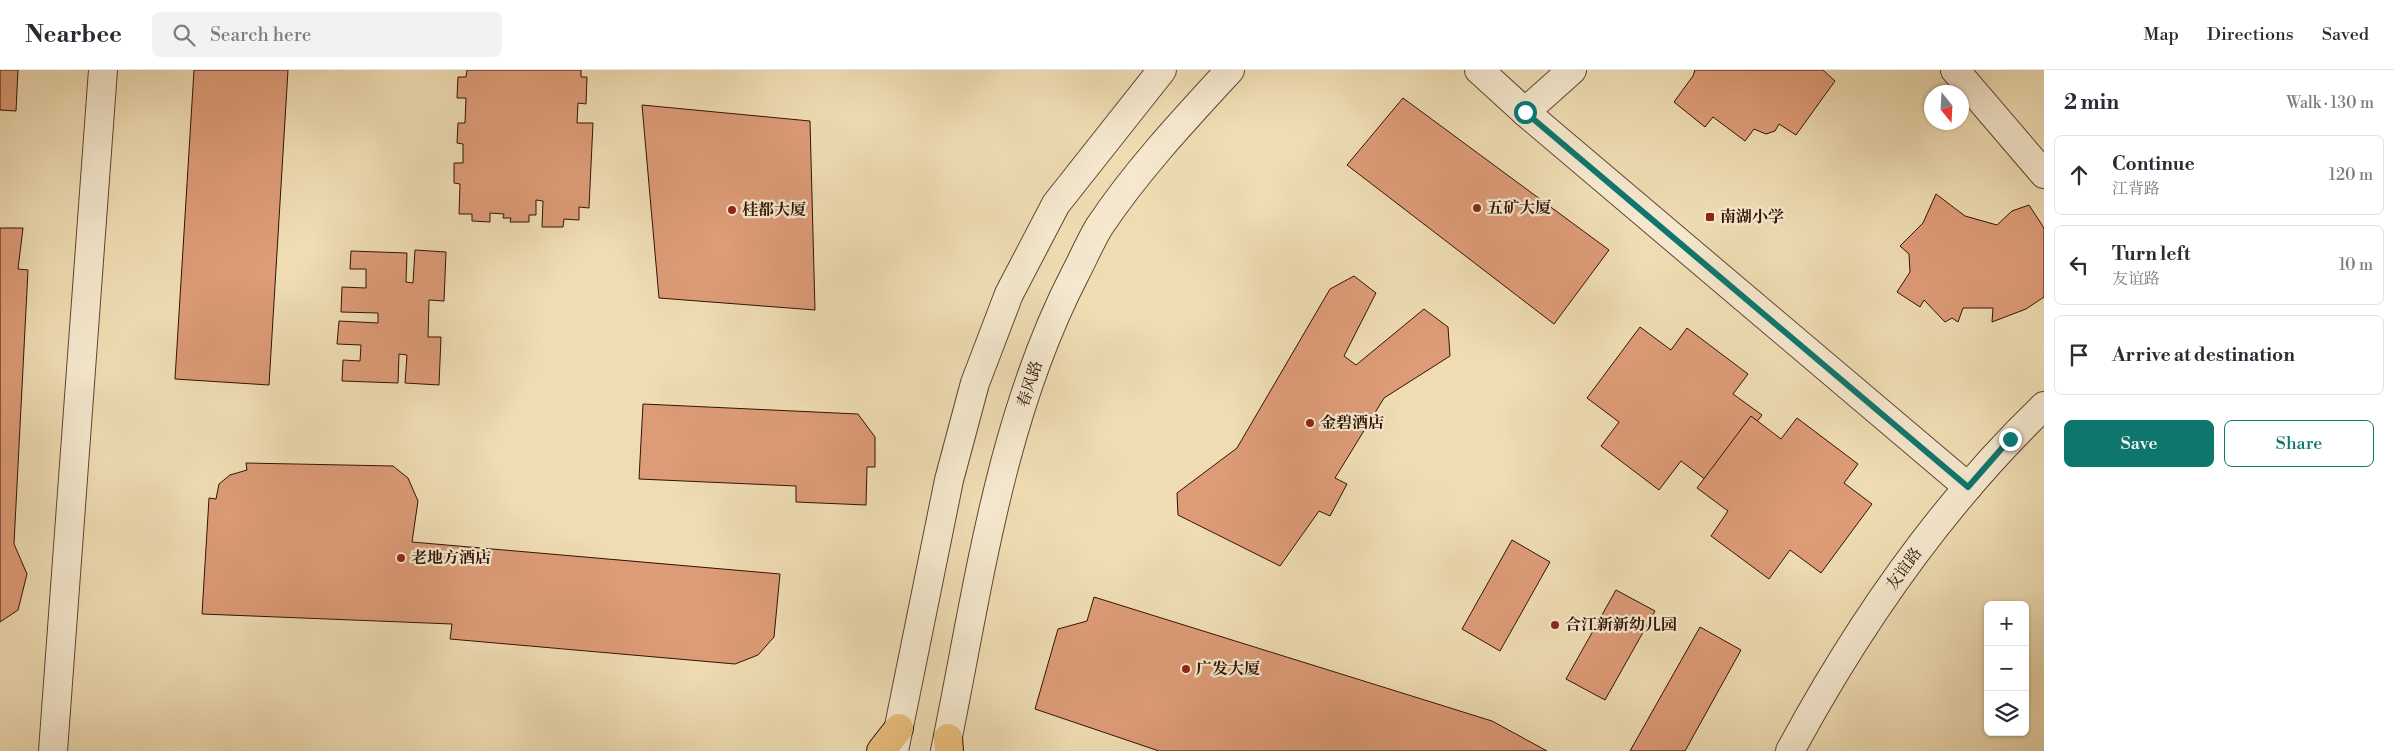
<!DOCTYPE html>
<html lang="en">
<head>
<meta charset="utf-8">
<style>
  body { margin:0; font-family:"Libre Bodoni","Noto Serif SC",serif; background:#f2f2f3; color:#2b2b33 }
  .controls { position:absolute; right:15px; bottom:15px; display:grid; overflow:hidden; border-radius:8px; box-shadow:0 1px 4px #0004 }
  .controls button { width:45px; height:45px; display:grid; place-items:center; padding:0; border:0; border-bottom:1px solid #e1e1e2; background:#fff; color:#2b2b33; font:25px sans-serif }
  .compass { position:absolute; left:1924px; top:15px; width:45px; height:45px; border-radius:50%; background:#fff; box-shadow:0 1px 4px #0004; rotate:162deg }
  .stop { position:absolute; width:15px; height:15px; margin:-11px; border:4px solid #0f766e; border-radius:50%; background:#fff }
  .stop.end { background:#0f766e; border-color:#fff; box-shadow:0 1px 5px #0008 }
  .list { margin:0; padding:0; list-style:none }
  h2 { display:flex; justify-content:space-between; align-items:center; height:65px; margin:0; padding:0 20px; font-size:21px }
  h2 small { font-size:16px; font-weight:400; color:#7c7c81 }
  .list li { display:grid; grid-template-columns:32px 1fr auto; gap:15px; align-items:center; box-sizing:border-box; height:80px; margin:0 10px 10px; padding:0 10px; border:1px solid #e1e1e2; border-radius:8px }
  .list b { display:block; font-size:19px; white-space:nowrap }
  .list p { margin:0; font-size:16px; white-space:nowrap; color:#7c7c81 }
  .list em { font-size:16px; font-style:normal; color:#7c7c81 }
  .actions { display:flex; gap:10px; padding:15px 20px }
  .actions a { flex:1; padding:11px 0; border:1px solid #0f766e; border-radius:8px; text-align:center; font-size:18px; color:#0f766e }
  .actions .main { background:#0f766e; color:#fff }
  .icon { flex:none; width:28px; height:28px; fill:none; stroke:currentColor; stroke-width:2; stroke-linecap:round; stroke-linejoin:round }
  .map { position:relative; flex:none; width:2044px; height:681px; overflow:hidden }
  header { display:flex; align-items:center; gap:30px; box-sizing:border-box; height:70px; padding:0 25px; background:#fff; border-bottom:1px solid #e1e1e2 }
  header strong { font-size:24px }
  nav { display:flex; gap:28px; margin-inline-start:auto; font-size:18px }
  .search { width:350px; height:45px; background:#f2f2f3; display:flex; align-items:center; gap:12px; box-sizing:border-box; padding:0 18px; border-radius:8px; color:#7c7c81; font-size:19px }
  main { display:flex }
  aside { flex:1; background:#fff }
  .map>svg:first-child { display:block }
  .building { fill:#dd9b77; stroke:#301304 }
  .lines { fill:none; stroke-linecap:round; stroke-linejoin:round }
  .minor-casing { stroke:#604530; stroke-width:30 }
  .tertiary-casing { stroke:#604530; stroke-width:30 }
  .primary-casing { stroke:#301304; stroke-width:30 }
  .minor { stroke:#f5e8ce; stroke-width:28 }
  .tertiary { stroke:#f5e8ce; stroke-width:28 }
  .primary { stroke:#e8be7a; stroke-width:28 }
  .route { stroke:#0f766e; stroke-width:6 }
  .poi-dot { fill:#8f2418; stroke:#f5e8ce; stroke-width:2 }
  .labels { text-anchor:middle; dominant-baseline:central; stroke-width:4.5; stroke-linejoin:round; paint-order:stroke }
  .poi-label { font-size:16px; font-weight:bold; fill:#301304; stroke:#f5e8ce; text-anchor:start }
  .street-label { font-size:16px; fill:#301304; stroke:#f5e8ce }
</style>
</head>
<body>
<header>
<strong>Nearbee</strong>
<div class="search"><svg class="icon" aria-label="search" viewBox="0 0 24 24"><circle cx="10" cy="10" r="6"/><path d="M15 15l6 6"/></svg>Search here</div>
<nav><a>Map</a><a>Directions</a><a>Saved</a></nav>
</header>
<main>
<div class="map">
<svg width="2044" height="681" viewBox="0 0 2044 681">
  <rect width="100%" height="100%" fill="#efdcb3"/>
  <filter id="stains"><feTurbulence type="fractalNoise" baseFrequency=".004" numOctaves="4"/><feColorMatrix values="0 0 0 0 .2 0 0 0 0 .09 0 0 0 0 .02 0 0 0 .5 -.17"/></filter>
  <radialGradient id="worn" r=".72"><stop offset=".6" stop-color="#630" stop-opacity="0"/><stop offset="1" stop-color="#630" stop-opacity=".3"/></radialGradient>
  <g class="building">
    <path d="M0 0H18L16 41 0 40Z"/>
    <path d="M194 0H288L269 315 175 309Z"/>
    <path d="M467 0H581V7H587L586 34 578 33 577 53H593L589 138 579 137V150L564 149 563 157H542L543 131 536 130V145H529V152H510L511 148H503L504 144 490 143V152L472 151V144H459L460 114 454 113V93H463V74L457 73 458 53H465L466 28H457L458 7H466Z"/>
    <path d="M1695 0H1823L1835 11 1796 65 1779 54 1775 61 1766 64 1754 59 1745 71 1713 47 1705 57 1674 32 1693 6Z"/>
    <path d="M1403 28 1609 180 1554 254 1347 95Z"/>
    <path d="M642 35 810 51 815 240 659 228Z"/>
    <path d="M1936 124 1965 146 1997 155 2012 141 2029 135 2044 158V227L2026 239 1992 252 1993 238H1963L1958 252 1952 248 1945 252 1924 230 1920 237 1897 222 1910 202 1909 184 1900 176 1923 153Z"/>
    <path d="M0 158H23L18 199 28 200 14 474 27 504 18 540 0 552Z"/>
    <path d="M415 180 446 182 444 231 429 230 428 267H441L439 315 405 313 407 285 399 284 398 313 342 311 343 290 360 291 361 275 337 274 339 251 378 253V243L341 242 342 217 366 218V199H350L351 181 407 183 406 212 413 213Z"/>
    <path d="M1354 206 1376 223 1344 286 1356 295 1424 239 1448 257 1450 286 1384 328 1335 408 1347 414 1330 446 1319 441 1280 496 1178 445 1177 423 1237 378 1330 219Z"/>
    <path d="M1640 257 1671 280 1687 258 1748 304 1733 324 1762 345 1710 413 1681 391 1659 420 1601 376 1619 352 1587 328Z"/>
    <path d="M643 334 858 344 875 367V397H867L866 435 796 432V416L639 409Z"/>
    <path d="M1751 346 1781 369 1797 348 1858 394 1844 413 1872 434 1821 503 1790 480 1769 509 1711 466 1728 441 1697 418Z"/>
    <path d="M246 393 393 396 408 408 418 431 412 472 780 504 774 567 758 585 735 594 450 569 452 554 202 544 209 428 216 429 219 414 230 405 247 400Z"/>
    <path d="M1512 470 1550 492 1500 581 1462 559Z"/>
    <path d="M1616 520 1655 541 1605 630 1566 609Z"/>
    <path d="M1094 527 1492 651 1547 681H1159L1035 639 1058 559 1087 551Z"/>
    <path d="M1700 557 1741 580 1685 681H1630Z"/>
  </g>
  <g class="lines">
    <defs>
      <g id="minor">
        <path d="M1479 0 1525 42 1968 417"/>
        <path d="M1955 0 2044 104"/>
        <path d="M1525 42 1572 0"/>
        <path d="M53 681 103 0"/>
      </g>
      <g id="tertiary">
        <path d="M894 681 949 410 975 313 1009 224 1056 134 1162 0"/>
        <path d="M945 681C978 521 999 351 1075 204 1083 189 1090 172 1099 157 1137 100 1184 50 1230 0"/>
        <path d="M1790 681C1858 555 1940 436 2044 336"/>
      </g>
      <g id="primary">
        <path d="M948 668 949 681"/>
        <path d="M881 681 899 658"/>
      </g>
    </defs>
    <use href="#minor" class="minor-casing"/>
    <use href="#tertiary" class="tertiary-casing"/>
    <use href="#primary" class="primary-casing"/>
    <use href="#minor" class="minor"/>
    <use href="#tertiary" class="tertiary"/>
    <use href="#primary" class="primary"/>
  </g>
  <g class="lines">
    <path class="route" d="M1525 42 1968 417 2010 369"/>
  </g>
  <g class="poi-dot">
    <circle cx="1477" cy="138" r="5"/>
    <circle cx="732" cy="140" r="5"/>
    <rect x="1705" y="142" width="10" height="10" rx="2.5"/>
    <circle cx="1310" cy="353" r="5"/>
    <circle cx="401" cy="488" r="5"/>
    <circle cx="1555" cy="555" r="5"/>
    <circle cx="1186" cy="599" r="5"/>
  </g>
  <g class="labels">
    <g class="poi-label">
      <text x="1487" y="138">五矿大厦</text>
      <text x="742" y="140">桂都大厦</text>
      <text x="1720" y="147">南湖小学</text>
      <text x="1320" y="353">金碧酒店</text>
      <text x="411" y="488">老地方酒店</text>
      <text x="1565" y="555">合江新新幼儿园</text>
      <text x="1196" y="599">广发大厦</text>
    </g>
    <g class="street-label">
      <text transform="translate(1030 314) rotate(-72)">春风路</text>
      <text transform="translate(1904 499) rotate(-54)">友谊路</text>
    </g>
  </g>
  <rect width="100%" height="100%" filter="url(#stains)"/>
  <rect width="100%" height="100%" fill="url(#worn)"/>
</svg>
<div class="controls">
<button>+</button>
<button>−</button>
<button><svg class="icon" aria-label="layers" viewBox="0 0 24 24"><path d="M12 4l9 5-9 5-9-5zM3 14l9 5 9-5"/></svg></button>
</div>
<svg class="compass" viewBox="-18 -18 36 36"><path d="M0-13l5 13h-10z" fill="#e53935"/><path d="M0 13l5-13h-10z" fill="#7c7c81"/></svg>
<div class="stop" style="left:1525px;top:42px"></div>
<div class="stop end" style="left:2010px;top:369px"></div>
</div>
<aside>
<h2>2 min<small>Walk · 130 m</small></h2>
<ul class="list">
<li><svg class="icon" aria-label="ahead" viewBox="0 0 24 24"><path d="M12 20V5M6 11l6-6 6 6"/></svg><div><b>Continue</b><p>江背路</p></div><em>120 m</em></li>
<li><svg class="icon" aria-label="left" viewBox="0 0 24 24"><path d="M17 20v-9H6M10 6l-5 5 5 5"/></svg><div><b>Turn left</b><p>友谊路</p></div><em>10 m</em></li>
<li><svg class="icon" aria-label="arrive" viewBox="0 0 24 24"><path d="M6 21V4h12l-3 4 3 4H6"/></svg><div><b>Arrive at destination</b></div></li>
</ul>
<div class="actions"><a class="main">Save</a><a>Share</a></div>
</aside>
</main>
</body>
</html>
